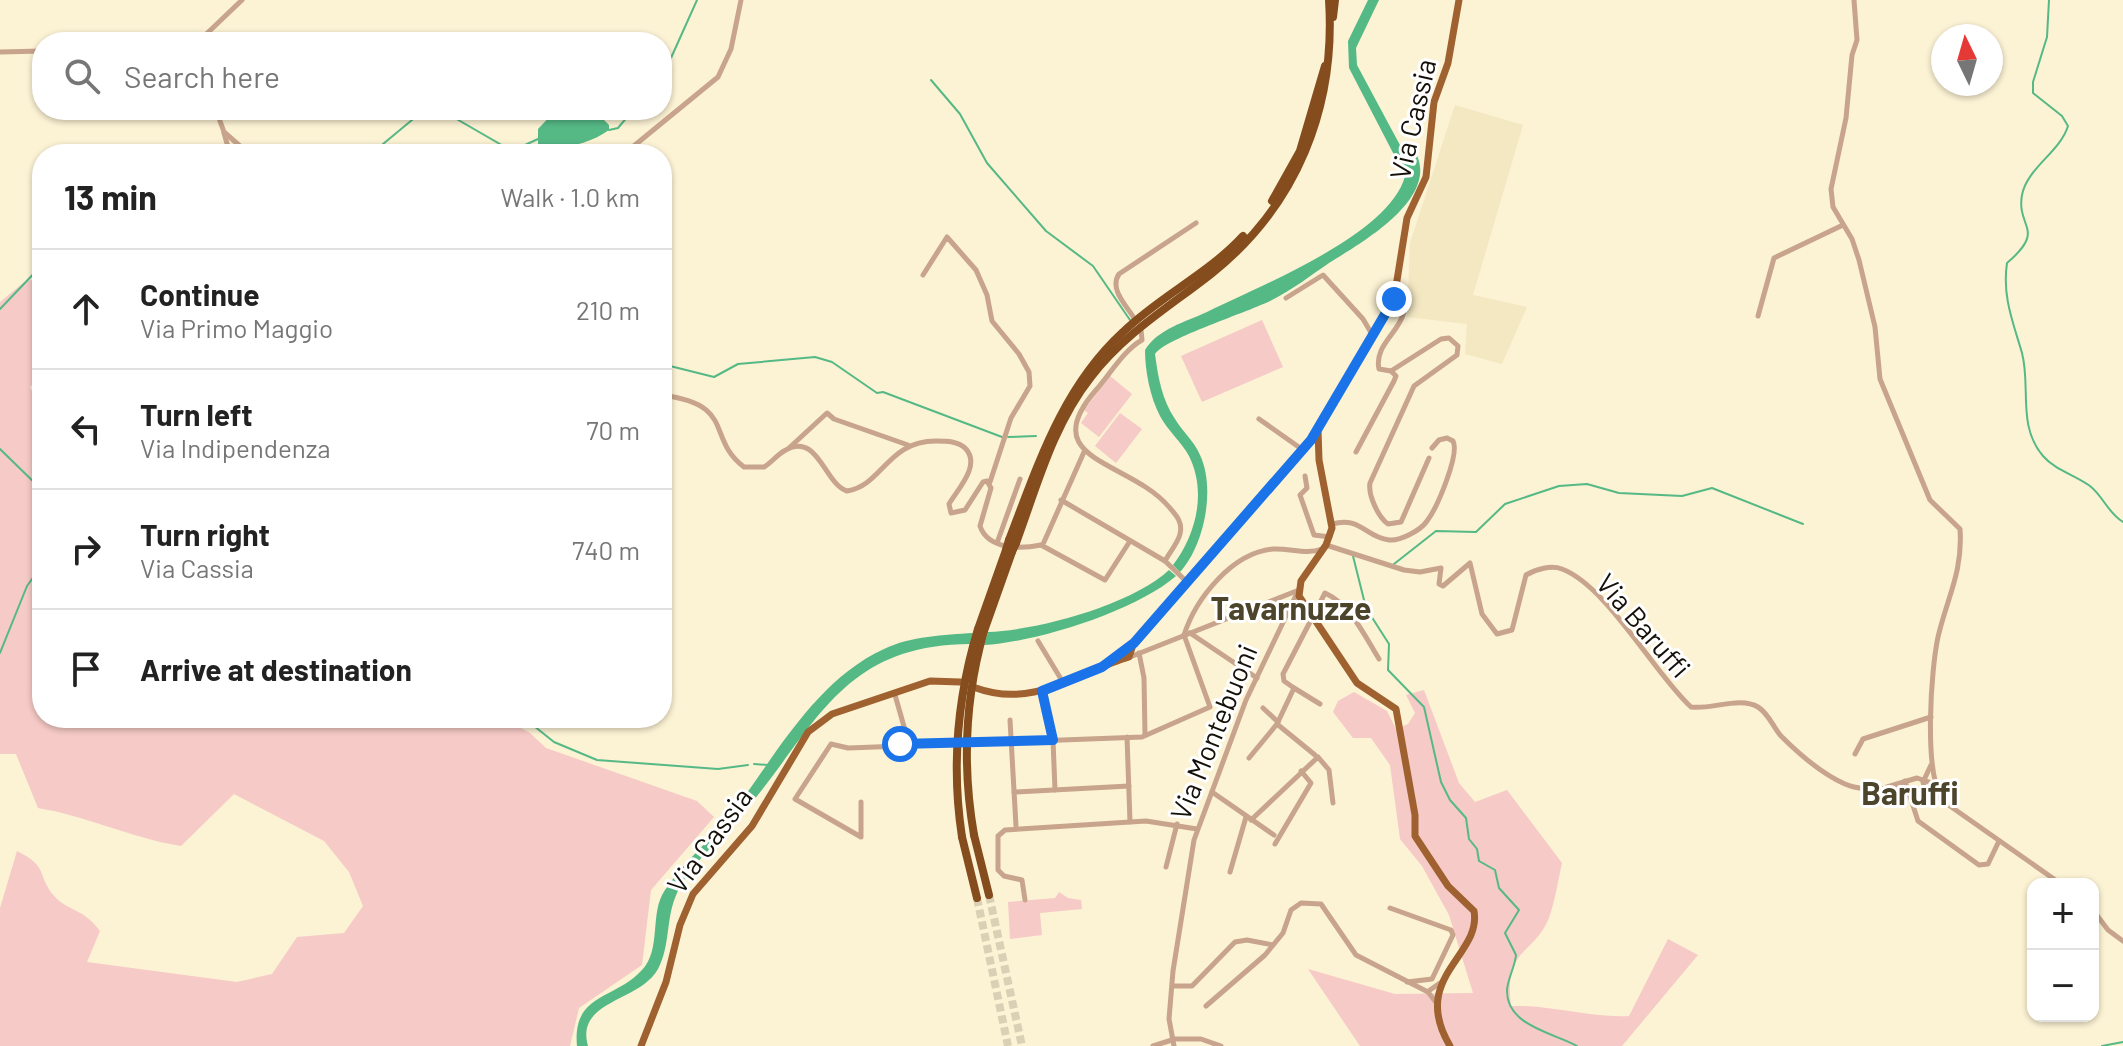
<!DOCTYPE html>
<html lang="en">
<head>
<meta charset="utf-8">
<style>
  body { margin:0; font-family:Barlow,sans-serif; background:#f2f2f2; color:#222 }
  .controls { position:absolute; right:24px; bottom:24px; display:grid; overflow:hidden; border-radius:16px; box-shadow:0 2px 6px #0004 }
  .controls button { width:72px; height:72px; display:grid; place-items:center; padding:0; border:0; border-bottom:2px solid #e0e0e0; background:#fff; color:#222; font:40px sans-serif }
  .compass { position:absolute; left:1931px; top:24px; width:72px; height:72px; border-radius:50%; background:#fff; box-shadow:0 2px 6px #0004; rotate:355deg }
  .stop { position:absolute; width:24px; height:24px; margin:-18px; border:6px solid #1a73e8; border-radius:50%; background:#fff }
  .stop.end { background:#1a73e8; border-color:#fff; box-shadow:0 2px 8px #0008 }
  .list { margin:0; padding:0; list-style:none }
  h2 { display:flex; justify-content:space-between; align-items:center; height:104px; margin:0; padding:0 32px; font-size:34px }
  h2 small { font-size:26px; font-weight:400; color:#767676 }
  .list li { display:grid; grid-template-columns:52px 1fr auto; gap:24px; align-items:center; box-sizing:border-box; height:120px; padding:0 32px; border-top:2px solid #e0e0e0 }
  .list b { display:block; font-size:30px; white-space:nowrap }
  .list p { margin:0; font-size:26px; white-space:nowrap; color:#767676 }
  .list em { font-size:26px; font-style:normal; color:#767676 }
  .icon { flex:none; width:44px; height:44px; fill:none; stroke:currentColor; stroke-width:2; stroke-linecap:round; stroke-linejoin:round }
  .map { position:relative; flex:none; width:2123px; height:1046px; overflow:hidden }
  .search { position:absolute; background:#fff; box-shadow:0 2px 6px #0004; left:32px; top:32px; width:640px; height:88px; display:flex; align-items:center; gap:20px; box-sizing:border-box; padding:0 28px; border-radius:32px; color:#767676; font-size:30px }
  .panel { position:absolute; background:#fff; box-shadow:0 2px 6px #0004; left:32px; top:144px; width:640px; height:584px; border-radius:32px }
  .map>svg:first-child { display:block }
  .built { fill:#f4e8c3 }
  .green { fill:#f6cac6 }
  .water { fill:#55b986 }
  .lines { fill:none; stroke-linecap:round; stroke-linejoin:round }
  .stream { stroke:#55b986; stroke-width:2 }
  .highway-tunnel { stroke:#d9d0b5; stroke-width:8; stroke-dasharray:8 4; stroke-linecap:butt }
  .minor { stroke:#c7a48b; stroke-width:5 }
  .major { stroke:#9e612f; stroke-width:7 }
  .highway { stroke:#854d1e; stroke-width:8 }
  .highway-bridge { stroke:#854d1e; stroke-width:8 }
  .route { stroke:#1a73e8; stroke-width:10 }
  .labels { text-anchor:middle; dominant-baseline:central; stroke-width:6; stroke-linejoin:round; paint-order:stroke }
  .street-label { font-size:28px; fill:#141007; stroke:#fff }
  .quarter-label { font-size:32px; font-weight:bold; fill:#4c442b; stroke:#fff }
</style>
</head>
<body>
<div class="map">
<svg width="2123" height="1046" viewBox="0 0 2123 1046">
  <rect width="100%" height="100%" fill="#fcf2d4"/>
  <path class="built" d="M1455 105 1523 125 1473 295 1527 307 1502 364 1465 354 1467 324 1407 317 1410 243Z"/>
  <g class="green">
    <path d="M42 277V375L30 387 42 413V718H503L530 733 546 748 697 801 714 817 651 890 642 965 579 1008 570 1046H0V908L17 851C50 867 36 876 55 897 68 911 83 908 100 931L87 962 237 982 272 974 297 937 344 933 363 906 349 872 324 841 234 794 181 846C131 838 87 816 38 808L16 754H0V302L24 282Z"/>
    <path d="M1262 320 1283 367 1202 402 1181 356Z"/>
    <path d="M1110 376 1132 394 1099 437 1081 423 1088 413 1084 410Z"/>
    <path d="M1120 413 1142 429 1116 463 1095 446Z"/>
    <path d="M1424 690 1459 783 1475 802 1507 790 1562 863C1558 881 1555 901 1549 918 1533 956 1504 947 1511 1006 1552 1005 1589 1018 1629 1016L1668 939 1698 955 1622 1046H1360L1308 969 1395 994 1473 993 1449 915 1422 866 1400 839 1390 765 1371 738H1353L1333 712 1338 701 1354 692 1387 711 1396 729 1408 724 1415 713 1406 695Z"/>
    <path d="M1059 892 1068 898 1081 900 1082 909 1040 913 1042 935 1010 939 1008 902 1055 898Z"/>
  </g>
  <g class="water">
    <path d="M1368 0H1379L1356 48 1357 65 1401 147H1412C1447 195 1361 243 1329 263 1310 276 1292 290 1272 300 1249 312 1166 338 1155 354 1158 377 1162 400 1175 419 1183 432 1194 441 1200 455 1216 489 1204 546 1180 572L1173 565C1196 535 1207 492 1189 456 1181 441 1167 430 1160 416 1150 397 1145 371 1145 350 1158 329 1185 322 1207 312 1259 286 1390 235 1405 176L1349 68 1348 41Z"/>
    <path d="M556 110H594L609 125V130C589 144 562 151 538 145V129Z"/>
    <path d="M1169 570 1176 576C1136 611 1037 642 984 645L988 632C1039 630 1131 605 1169 570Z"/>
    <path d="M973 633 970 644C840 645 817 727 743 813 722 839 687 866 675 898 666 921 670 946 658 969 640 1002 575 1000 588 1046H577C572 993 615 1000 642 970 662 949 649 913 665 890 684 861 712 839 733 812 776 755 816 680 884 649 911 636 944 635 973 633Z"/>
  </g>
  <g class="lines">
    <g class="stream">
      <path d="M2049 0 2047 37 2033 82V93L2062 116 2068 126C2060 152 2027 168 2022 195 2016 228 2047 229 2007 263 2002 296 2013 322 2022 353 2031 387 2017 426 2043 456 2055 470 2075 475 2090 486 2103 496 2108 513 2123 522"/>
      <path d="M662 78 697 0"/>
      <path d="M931 80 960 114 987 163 1046 231 1093 266 1130 320"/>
      <path d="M441 110 512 151 538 139"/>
      <path d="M609 130 618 128 633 110"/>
      <path d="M371 154 424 110"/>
      <path d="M0 309 42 265"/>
      <path d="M662 364 714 377 738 364 815 357 832 362 877 393 883 392 1002 437"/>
      <path d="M1008 437 1036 436"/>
      <path d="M0 449 42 490"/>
      <path d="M1353 556 1366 608 1389 644 1388 670 1424 707 1441 782 1450 800 1466 818 1469 839 1477 849 1479 861 1495 870 1499 888 1519 910 1505 933 1516 955C1515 967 1507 980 1507 991 1507 1026 1554 1033 1577 1046"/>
      <path d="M1394 564 1436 531 1476 532 1505 504 1559 486 1587 484 1619 493 1682 496 1712 488 1803 524"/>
      <path d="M0 653 27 586 42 565"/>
      <path d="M524 718 554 742 597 760 718 769 748 765"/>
      <path d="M754 764 768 765"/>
      <path d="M2102 1046 2123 1042"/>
    </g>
    <g class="highway-tunnel">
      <path d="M989 895 1022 1046"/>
      <path d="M977 898 1008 1046"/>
    </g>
    <g class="minor">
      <path d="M1854 0 1857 40 1852 55 1846 118 1831 189 1833 207 1852 239 1859 260 1875 327 1880 379 1930 500 1960 529C1963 572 1947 598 1938 637 1931 669 1924 769 1941 796"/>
      <path d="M104 42H132"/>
      <path d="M198 42 242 0"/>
      <path d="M0 52 42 51"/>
      <path d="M216 110 224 132 249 154"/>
      <path d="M224 133 230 154"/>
      <path d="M624 154 718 77 731 49 741 0"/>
      <path d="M923 275 947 237 976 270 987 295 992 321 1019 354 1029 372 1030 386 1011 418 990 482"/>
      <path d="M1399 284C1421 326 1372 337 1379 369L1391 371 1441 339 1449 338 1458 346 1457 355 1414 386 1370 483C1368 495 1378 517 1388 524L1401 522 1429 458"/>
      <path d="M1286 298 1323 275 1363 319 1373 336"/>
      <path d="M1758 316 1774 258 1843 225"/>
      <path d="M1134 318C1126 305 1109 289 1119 274L1196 223"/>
      <path d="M1141 330 1142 340C1124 350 1110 374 1096 390 1034 461 1129 460 1169 507 1176 515 1183 522 1180 534 1178 543 1169 553 1165 561"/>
      <path d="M662 395C737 405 705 437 744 467H764C771 463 777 455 784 451 818 430 824 484 847 491 883 485 887 441 936 441 947 441 958 441 966 449 981 466 957 490 949 504L951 513 965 510 983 482 987 481 991 488 980 526C988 550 1021 549 1041 545"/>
      <path d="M1259 419 1303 450"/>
      <path d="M789 448 827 413 834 419 908 445"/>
      <path d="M1356 452 1394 381 1396 376 1391 371"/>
      <path d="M1305 476 1307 488 1300 495 1314 535 1330 537"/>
      <path d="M1061 500 1165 561 1187 582"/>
      <path d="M1332 524C1361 516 1365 537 1389 540 1401 541 1421 530 1427 521 1437 508 1460 454 1453 441L1447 438 1439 440 1432 448"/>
      <path d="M1044 542 1084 452"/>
      <path d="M997 543 1020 479"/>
      <path d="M1041 545 1105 580 1130 541"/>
      <path d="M1326 545 1404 570 1420 572 1441 568 1439 584 1443 586 1470 563 1482 614 1497 634 1512 630 1526 575C1536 569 1551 565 1562 569 1607 586 1654 673 1691 707 1711 710 1740 696 1758 707 1769 714 1773 727 1781 736 1799 754 1822 774 1845 784 1873 796 1903 781 1930 792L2061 884"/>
      <path d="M1190 633 1257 678"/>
      <path d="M1184 635C1196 598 1232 553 1273 549 1290 548 1306 555 1322 549"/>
      <path d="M1038 641 1064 684"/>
      <path d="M1139 653 1144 678 1145 735"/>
      <path d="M1130 657 1299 590"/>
      <path d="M1294 688 1320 704"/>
      <path d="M1042 691 1053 740 1055 790"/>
      <path d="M895 695 909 744"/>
      <path d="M1263 708 1278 722"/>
      <path d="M1010 720 1016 826"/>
      <path d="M1277 724 1315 755"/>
      <path d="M1127 737 1130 822"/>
      <path d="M1855 754 1863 739 1931 717"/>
      <path d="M1249 758 1277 724 1294 688 1284 681 1283 674 1325 593C1351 605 1364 635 1379 659"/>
      <path d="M1905 781 1918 821 1979 865 1988 864 1999 841"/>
      <path d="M1887 787 1917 778 1935 784"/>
      <path d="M1925 789 1923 782 1931 765"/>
      <path d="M1014 792 1129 786"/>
      <path d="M1212 792 1274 835"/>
      <path d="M861 802V837L795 799 831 744 848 748 1142 737 1210 707 1184 635"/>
      <path d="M1251 820 1318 757 1329 770 1333 803"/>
      <path d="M1275 844 1311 783 1301 771"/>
      <path d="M1166 867 1177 824"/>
      <path d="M1230 872 1246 817"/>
      <path d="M1025 900 1022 880 1004 876 998 870V836L1005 830 1146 821 1197 829"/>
      <path d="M1390 908 1451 930 1453 935 1432 979 1407 982"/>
      <path d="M2093 910 2108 930 2123 941"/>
      <path d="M1174 986H1192L1235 942 1247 940 1273 945"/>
      <path d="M1430 990 1440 983"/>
      <path d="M1206 1006 1265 955 1283 933 1291 910 1301 903 1321 904 1356 955 1428 992 1438 1005"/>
      <path d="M1172 1039H1201L1221 1046"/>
      <path d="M1153 1046 1172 1040"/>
      <path d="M1174 1046 1169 1019 1173 971 1194 840 1246 700 1298 591"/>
    </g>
    <g class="major">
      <path d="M1318 430 1319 460 1332 528 1326 545 1301 581 1299 596 1357 683 1396 709 1415 815V836L1448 886 1474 911C1482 956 1409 977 1450 1046"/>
      <path d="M1102 667 1134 643 1311 440 1394 299 1407 218 1426 177 1434 102 1448 63 1459 0"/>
      <path d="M976 688C1033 709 1077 673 1129 657L1133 645"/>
      <path d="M641 1046 666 982 680 925 693 894 752 826 808 732 832 714 930 681 960 682"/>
    </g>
    <g class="highway">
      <path d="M1333 17 1335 0"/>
      <path d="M1272 201 1300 151 1325 66"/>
      <path d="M1009 540C1038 465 1062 388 1123 332 1160 296 1208 274 1243 236"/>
      <path d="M1016 543C1037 486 1053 425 1091 377 1125 333 1169 307 1211 274 1297 206 1336 107 1329 0"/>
      <path d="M978 629 1006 550"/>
      <path d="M984 631 1012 552"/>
      <path d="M974 835 989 895"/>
      <path d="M962 837 977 898"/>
    </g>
    <g class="highway-bridge">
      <path d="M1006 550 1009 540"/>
      <path d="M1012 552 1016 543"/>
      <path d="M974 835C962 766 965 698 984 631"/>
      <path d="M962 837C951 765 957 698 978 629"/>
    </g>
  </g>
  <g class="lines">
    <path class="route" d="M900 744 1053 740 1042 691 1102 667 1134 643 1311 440 1394 299"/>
  </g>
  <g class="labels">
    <g class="street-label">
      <text transform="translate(1412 119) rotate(-77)">Via Cassia</text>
      <text transform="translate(1644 625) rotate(49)">Via Baruffi</text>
      <text transform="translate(1213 732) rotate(-68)">Via Montebuoni</text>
      <text transform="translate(709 840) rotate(-54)">Via Cassia</text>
    </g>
    <g class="quarter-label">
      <text x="1291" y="607">Tavarnuzze</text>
      <text x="1910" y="792">Baruffi</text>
    </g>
  </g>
</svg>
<div class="controls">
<button>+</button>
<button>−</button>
</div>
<svg class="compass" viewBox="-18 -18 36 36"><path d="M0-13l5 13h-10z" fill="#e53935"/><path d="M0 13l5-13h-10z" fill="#767676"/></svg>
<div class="stop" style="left:900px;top:744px"></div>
<div class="stop end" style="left:1394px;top:299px"></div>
<div class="search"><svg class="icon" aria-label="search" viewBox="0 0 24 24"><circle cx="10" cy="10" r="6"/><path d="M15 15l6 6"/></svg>Search here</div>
<section class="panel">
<h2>13 min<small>Walk · 1.0 km</small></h2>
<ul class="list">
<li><svg class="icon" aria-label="ahead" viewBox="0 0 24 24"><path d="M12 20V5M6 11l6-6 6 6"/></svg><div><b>Continue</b><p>Via Primo Maggio</p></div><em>210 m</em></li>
<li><svg class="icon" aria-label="left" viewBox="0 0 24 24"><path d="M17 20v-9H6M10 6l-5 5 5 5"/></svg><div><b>Turn left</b><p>Via Indipendenza</p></div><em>70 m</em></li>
<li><svg class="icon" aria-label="right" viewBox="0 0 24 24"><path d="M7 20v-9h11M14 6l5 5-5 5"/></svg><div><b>Turn right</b><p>Via Cassia</p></div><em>740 m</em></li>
<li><svg class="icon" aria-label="arrive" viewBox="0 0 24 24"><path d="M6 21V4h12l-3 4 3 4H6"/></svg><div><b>Arrive at destination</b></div></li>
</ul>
</section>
</div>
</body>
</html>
